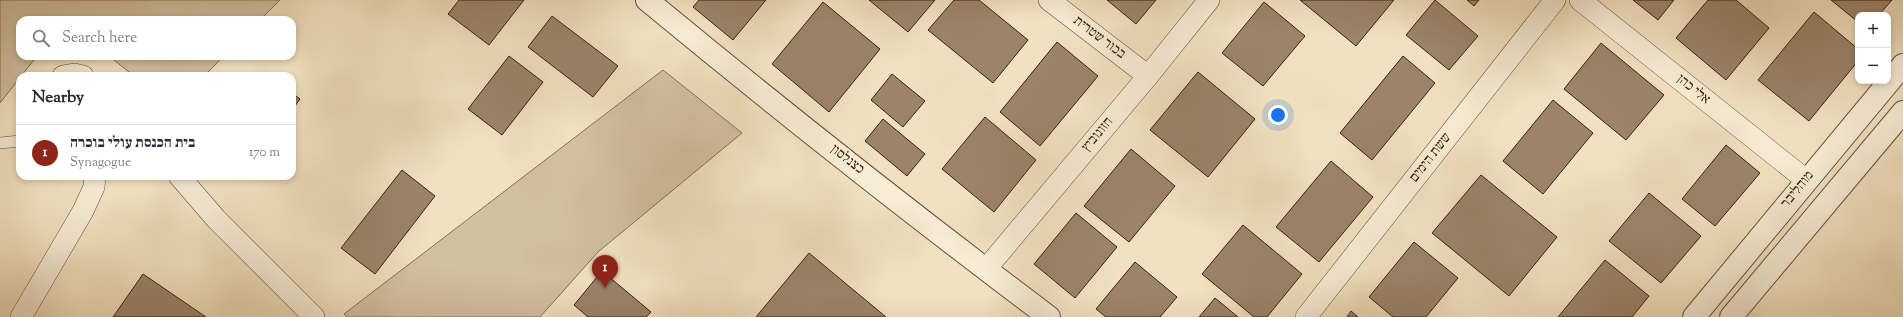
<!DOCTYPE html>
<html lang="en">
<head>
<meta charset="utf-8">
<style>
  body { margin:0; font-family:"Sorts Mill Goudy","Frank Ruhl Libre",serif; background:#f2f2f3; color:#2b2b33 }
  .controls { position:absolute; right:12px; top:12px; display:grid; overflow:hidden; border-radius:8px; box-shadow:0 2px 6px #0003 }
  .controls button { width:36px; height:36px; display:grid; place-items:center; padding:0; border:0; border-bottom:1px solid #e1e1e2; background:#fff; color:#2b2b33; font:20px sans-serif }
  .you { position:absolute; left:1278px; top:115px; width:14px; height:14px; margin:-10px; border:3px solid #fff; border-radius:50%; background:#1a73e8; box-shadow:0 0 0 6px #1a73e833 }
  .badge { display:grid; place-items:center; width:26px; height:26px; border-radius:50%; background:#8f2418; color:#fff; font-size:13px; font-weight:700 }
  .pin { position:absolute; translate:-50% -33px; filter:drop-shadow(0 1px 2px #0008) }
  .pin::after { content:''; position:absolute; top:21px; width:14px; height:12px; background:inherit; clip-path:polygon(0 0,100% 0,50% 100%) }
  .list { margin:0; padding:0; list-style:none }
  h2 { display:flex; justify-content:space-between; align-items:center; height:52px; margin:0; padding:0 16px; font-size:17px }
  h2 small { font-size:13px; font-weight:400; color:#7c7c81 }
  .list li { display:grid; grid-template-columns:26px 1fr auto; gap:12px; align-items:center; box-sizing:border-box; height:56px; padding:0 16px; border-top:1px solid #e1e1e2 }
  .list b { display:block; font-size:15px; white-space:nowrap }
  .list p { margin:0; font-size:13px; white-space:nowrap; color:#7c7c81 }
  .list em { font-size:13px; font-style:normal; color:#7c7c81 }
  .icon { flex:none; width:22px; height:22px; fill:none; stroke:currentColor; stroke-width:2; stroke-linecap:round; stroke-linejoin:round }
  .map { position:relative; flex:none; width:1903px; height:317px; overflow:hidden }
  .search { position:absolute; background:#fff; box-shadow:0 2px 6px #0003; left:16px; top:16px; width:280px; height:44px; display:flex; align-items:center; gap:10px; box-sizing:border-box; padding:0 14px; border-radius:12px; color:#7c7c81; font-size:15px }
  .panel { position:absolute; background:#fff; box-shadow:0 2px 6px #0003; left:16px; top:72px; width:280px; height:108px; border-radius:12px }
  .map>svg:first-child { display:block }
  .green { fill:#d3c0a1; stroke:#887056 }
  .building { fill:#9b846a; stroke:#3d200c }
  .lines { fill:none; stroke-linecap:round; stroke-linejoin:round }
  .service-casing { stroke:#6a5039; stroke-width:12 }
  .minor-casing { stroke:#6a5039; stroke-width:22 }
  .tertiary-casing { stroke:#6a5039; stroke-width:24 }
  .service { stroke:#f7ecd6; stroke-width:11 }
  .minor { stroke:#f7ecd6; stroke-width:21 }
  .tertiary { stroke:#f7ecd6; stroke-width:22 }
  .labels { text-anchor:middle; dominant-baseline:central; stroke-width:4; stroke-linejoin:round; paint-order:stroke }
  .street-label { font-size:14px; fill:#3d200c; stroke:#f7ecd6 }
</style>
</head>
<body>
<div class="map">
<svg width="1903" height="317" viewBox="0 0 1903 317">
  <rect width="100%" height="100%" fill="#f2e1c0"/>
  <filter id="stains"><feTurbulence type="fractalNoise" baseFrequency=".005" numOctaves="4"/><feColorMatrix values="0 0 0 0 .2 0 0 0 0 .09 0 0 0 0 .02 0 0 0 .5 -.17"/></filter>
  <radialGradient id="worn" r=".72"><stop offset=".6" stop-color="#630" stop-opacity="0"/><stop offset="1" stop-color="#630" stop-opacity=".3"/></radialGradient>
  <g class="green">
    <path d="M0 0H280L260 20H20V56H37L0 103Z"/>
    <path d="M109 56H224L204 76H134Z"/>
    <path d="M663 70 742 133 598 252 540 317H347L344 314Z"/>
  </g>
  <g class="building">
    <path d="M459 0H524L489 45 448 14Z"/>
    <path d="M699 0H766L733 40 693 7Z"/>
    <path d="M869 0H935L908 32Z"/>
    <path d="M954 0H979L1028 40 993 83 928 30Z"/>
    <path d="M1107 0H1156L1136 24Z"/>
    <path d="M1300 0H1394L1356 46Z"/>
    <path d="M1435 0 1478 36 1449 70 1406 35Z"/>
    <path d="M1467 0H1479L1474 6Z"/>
    <path d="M1633 0H1674L1658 20Z"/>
    <path d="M1708 0H1736L1769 28 1726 80 1676 38Z"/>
    <path d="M1831 0H1892L1879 15H1858V22Z"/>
    <path d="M823 2 880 49 829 112 772 64Z"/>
    <path d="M1264 2 1305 36 1263 86 1222 53Z"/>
    <path d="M1814 12 1858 49V61L1809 121 1758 80Z"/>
    <path d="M552 16 618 66 593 97 528 47Z"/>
    <path d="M1057 42 1098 76 1040 146 1000 112Z"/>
    <path d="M1601 43 1664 95 1626 140 1564 89Z"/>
    <path d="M509 56 543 82 502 135 468 109Z"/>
    <path d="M1403 56 1435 83 1372 160 1340 133Z"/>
    <path d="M265 72 270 76H262Z"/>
    <path d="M1198 72 1255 119 1208 177 1150 130Z"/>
    <path d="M892 74 925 101 903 127 871 100Z"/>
    <path d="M292 93 300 99 292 110Z"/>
    <path d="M1553 100 1593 133 1543 194 1503 161Z"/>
    <path d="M985 117 1036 160 994 212 942 169Z"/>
    <path d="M883 119 925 154 907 176 865 141Z"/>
    <path d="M1726 145 1760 173 1715 226 1682 199Z"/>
    <path d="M1131 149 1175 186 1129 242 1084 206Z"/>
    <path d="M1331 161 1373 197 1319 262 1276 227Z"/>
    <path d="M402 170 435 196 375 274 341 248Z"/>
    <path d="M1481 175 1557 237 1509 296 1432 233Z"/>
    <path d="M1649 193 1701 236 1661 283 1609 241Z"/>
    <path d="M1076 213 1117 247 1075 298 1034 264Z"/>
    <path d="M1243 225 1302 274 1267 317H1254L1202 274Z"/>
    <path d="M1414 242 1458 278 1426 317H1393L1369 297Z"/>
    <path d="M809 253 886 317H756Z"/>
    <path d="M1605 260 1649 296 1632 317H1558Z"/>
    <path d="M1135 262 1177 297 1160 317H1106L1096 309Z"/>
    <path d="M602 271 651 312 646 317H588L574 305Z"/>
    <path d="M143 274 206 317H113Z"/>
    <path d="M1215 298 1238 317H1199Z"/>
    <path d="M1351 311 1358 317H1347Z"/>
  </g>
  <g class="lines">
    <defs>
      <path id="service" d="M0 143 20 141"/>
      <g id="minor">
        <path d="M1049 0 1148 76"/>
        <path d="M1580 0 1806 180"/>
        <path d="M63 76 74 74 83 76"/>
        <path d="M179 176 217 220 314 317"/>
        <path d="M986 269 1148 76 1209 0"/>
        <path d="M21 317 83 211 94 187 95 176"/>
        <path d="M1306 317 1555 0"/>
      </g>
      <g id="tertiary">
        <path d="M647 0C779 109 913 215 1049 317"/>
        <path d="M1694 317 1903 65"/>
        <path d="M1731 317 1903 112"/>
      </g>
    </defs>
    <use href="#service" class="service-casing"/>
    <use href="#minor" class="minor-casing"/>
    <use href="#tertiary" class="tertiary-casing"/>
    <use href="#service" class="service"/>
    <use href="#minor" class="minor"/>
    <use href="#tertiary" class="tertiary"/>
  </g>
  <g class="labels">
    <g class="street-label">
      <text transform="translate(1099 38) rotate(37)">בכור שטרית</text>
      <text transform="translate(1693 90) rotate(39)">אלי כהן</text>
      <text transform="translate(1098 135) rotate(-50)">חזונוביץ</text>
      <text transform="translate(1431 158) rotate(-52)">ששת הימים</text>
      <text transform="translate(847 160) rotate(38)">כצנלסון</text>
      <text transform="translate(1798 190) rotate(-51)">מוהליבר</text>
    </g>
  </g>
  <rect width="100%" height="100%" filter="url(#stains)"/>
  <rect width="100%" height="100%" fill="url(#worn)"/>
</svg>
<div class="controls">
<button>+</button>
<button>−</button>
</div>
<div class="you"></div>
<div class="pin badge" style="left:605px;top:288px">1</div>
<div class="search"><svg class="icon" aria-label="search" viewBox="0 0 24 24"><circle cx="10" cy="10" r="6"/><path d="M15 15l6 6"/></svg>Search here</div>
<section class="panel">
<h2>Nearby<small></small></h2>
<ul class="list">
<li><span class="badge">1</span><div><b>בית הכנסת עולי בוכרה</b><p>Synagogue</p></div><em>170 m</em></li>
</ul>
</section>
</div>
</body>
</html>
